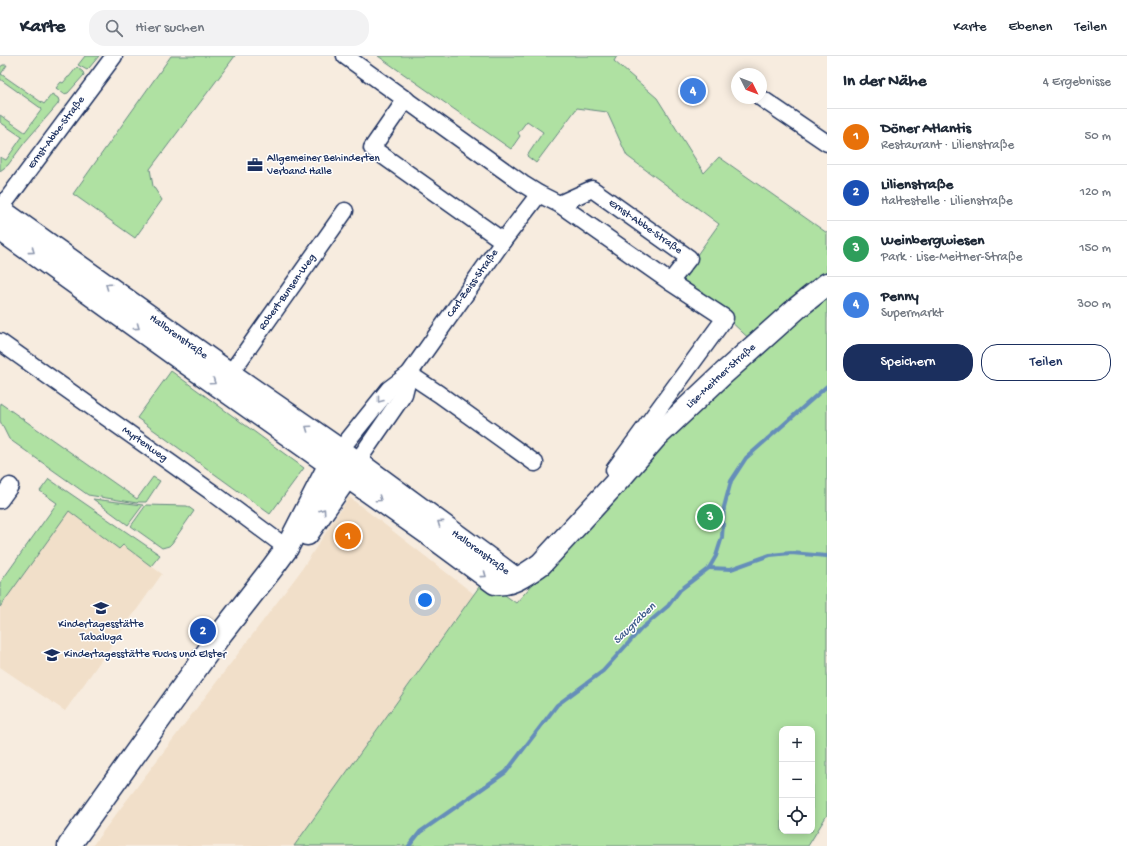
<!DOCTYPE html>
<html lang="de">
<head>
<meta charset="utf-8">
<style>
  body { margin:0; font-family:"Gochi Hand",sans-serif; background:#f2f2f3; color:#1f2937 }
  .controls { position:absolute; right:12px; bottom:12px; display:grid; overflow:hidden; border-radius:8px; box-shadow:0 2px 10px #0003 }
  .controls button { width:36px; height:36px; display:grid; place-items:center; padding:0; border:0; border-bottom:1px solid #e0e1e3; background:#fff; color:#1f2937; font:20px sans-serif }
  .compass { position:absolute; left:731px; top:12px; width:36px; height:36px; border-radius:50%; background:#fff; box-shadow:0 2px 10px #0003; rotate:132deg }
  .you { position:absolute; left:425px; top:544px; width:14px; height:14px; margin:-10px; border:3px solid #fff; border-radius:50%; background:#1a73e8; box-shadow:0 0 0 6px #1a73e833 }
  .badge { display:grid; place-items:center; width:26px; height:26px; border-radius:50%; background:#1b2f5e; color:#fff; font-size:13px; font-weight:700 }
  .pin { position:absolute; translate:-50% -50%; border:2px solid #fff; box-shadow:0 1px 4px #0006 }
  .list { margin:0; padding:0; list-style:none }
  h2 { display:flex; justify-content:space-between; align-items:center; height:52px; margin:0; padding:0 16px; font-size:17px }
  h2 small { font-size:13px; font-weight:400; color:#747a83 }
  .list li { display:grid; grid-template-columns:26px 1fr auto; gap:12px; align-items:center; box-sizing:border-box; height:56px; padding:0 16px; border-top:1px solid #e0e1e3 }
  .list b { display:block; font-size:15px; white-space:nowrap }
  .list p { margin:0; font-size:13px; white-space:nowrap; color:#747a83 }
  .list em { font-size:13px; font-style:normal; color:#747a83 }
  .actions { display:flex; gap:8px; padding:12px 16px }
  .actions a { flex:1; padding:9px 0; border:1px solid #1b2f5e; border-radius:16px; text-align:center; font-size:14px; color:#1b2f5e }
  .actions .main { background:#1b2f5e; color:#fff }
  .icon { flex:none; width:22px; height:22px; fill:none; stroke:currentColor; stroke-width:2; stroke-linecap:round; stroke-linejoin:round }
  .map { position:relative; flex:none; width:827px; height:790px; overflow:hidden }
  header { display:flex; align-items:center; gap:24px; box-sizing:border-box; height:56px; padding:0 20px; background:#fff; border-bottom:1px solid #e0e1e3 }
  header strong { font-size:19px }
  nav { display:flex; gap:22px; margin-inline-start:auto; font-size:14px }
  .search { width:280px; height:36px; background:#f2f2f3; display:flex; align-items:center; gap:10px; box-sizing:border-box; padding:0 14px; border-radius:16px; color:#747a83; font-size:15px }
  main { display:flex }
  aside { flex:1; background:#fff }
  .map>svg:first-child { display:block }
  .built { fill:#f1dfc9 }
  .green { fill:#afe1a2; stroke:#658880; fill-rule:evenodd }
  .lines { fill:none; stroke-linecap:round; stroke-linejoin:round }
  .stream { stroke:#658eb9; stroke-width:4 }
  .street-casing { stroke:#1b2f5e; stroke-width:19 }
  .secondary-casing { stroke:#1b2f5e; stroke-width:25 }
  .street { stroke:#fff; stroke-width:16 }
  .secondary { stroke:#fff; stroke-width:22 }
  .oneway { stroke:#8d97ae }
  .labels { text-anchor:middle; dominant-baseline:central; stroke-width:3; stroke-linejoin:round; paint-order:stroke }
  .street-label { font-size:11px; fill:#1b2f5e; stroke:#fff }
  .poi-label { font-size:11px; fill:#1b2f5e; stroke:#fff; text-anchor:start }
  .water-label { font-size:12px; font-style:italic; fill:#405e8c; stroke:#fff }
</style>
</head>
<body>
<header>
<strong>Karte</strong>
<div class="search"><svg class="icon" aria-label="search" viewBox="0 0 24 24"><circle cx="10" cy="10" r="6"/><path d="M15 15l6 6"/></svg>Hier suchen</div>
<nav><a>Karte</a><a>Ebenen</a><a>Teilen</a></nav>
</header>
<main>
<div class="map">
<svg width="827" height="790" viewBox="0 0 827 790">
  <rect width="100%" height="100%" fill="#f7ecdf"/>
  <filter id="ink" filterUnits="userSpaceOnUse"><feTurbulence type="fractalNoise" baseFrequency=".025" numOctaves="2"/><feDisplacementMap in="SourceGraphic" scale="8" xChannelSelector="R" yChannelSelector="G"/><feConvolveMatrix kernelMatrix="1 2 1 2 8 2 1 2 1" color-interpolation-filters="sRGB"/></filter>
  <g filter="url(#ink)">
    <g class="built">
      <path d="M349 441 474 538 294 790H92L300 516Z"/>
      <path d="M69 454 119 493 123 489 162 518 65 655 0 611V551Z"/>
    </g>
    <g class="green">
      <path d="M85 0H99L89 12 87 14 78 9Z"/>
      <path d="M171 0H235L150 113 153 130 162 144 135 182 73 138Z"/>
      <path d="M378 0H617L614 5 657 42 704 117 719 101 827 177V226L756 289 728 263 677 227 719 168 627 100 607 56 577 52 536 107 527 100 543 76 527 65 518 77 520 80 511 93Z"/>
      <path d="M3 9H7L1 18 44 48 52 38 58 42 59 45 58 48 25 86 8 109 0 115V101L6 104 22 81 0 66V59L25 76 42 53 0 23V11Z"/>
      <path d="M77 11 83 16 84 19 68 37 64 38 56 32 61 26 63 27 68 21H69Z"/>
      <path d="M827 237V759L808 790H294L484 524 516 547 649 398ZM782 673H812V775H782Z"/>
      <path d="M171 315 304 412 270 458 137 362Z"/>
      <path d="M0 347 137 443 153 421 160 425 146 446H138L137 447 88 439 9 383 0 365Z"/>
      <path d="M49 423 160 499 151 510 123 489 119 493 69 455 0 551V527L57 447 40 435Z"/>
      <path d="M93 443 143 449 128 469Z"/>
      <path d="M146 449 187 450 194 455 172 487 169 490 162 492 131 470Z"/>
    </g>
    <g class="lines">
      <g class="stream">
        <path d="M709 512 731 513 770 499 791 497 827 500"/>
        <path d="M409 790 420 776 506 716 557 649 603 615 642 572 668 550 680 534 709 512 716 500 722 481 724 451 731 425 746 402 827 330"/>
      </g>
      <defs>
        <g id="street">
          <path d="M345 0 523 128 539 138 559 148 670 226 689 202 592 133 559 148"/>
          <path d="M761 42 827 87"/>
          <path d="M406 43 372 92 503 185"/>
          <path id="s1" d="M0 153 114 0"/>
          <path id="s2" d="M0 286 213 437 287 492"/>
          <path id="s3" d="M230 318 345 155"/>
          <path d="M409 318 439 338 535 407"/>
          <path d="M340 394 389 333 409 318"/>
          <path id="s4" d="M357 406 404 338 409 318 503 185 539 138"/>
          <path d="M622 420 614 414 725 262 670 226"/>
          <path d="M0 444 10 430"/>
        </g>
        <g id="secondary">
          <path id="s5" d="M0 154 230 318 357 406 516 523"/>
          <path id="s6" d="M0 173 181 303 426 476 495 527C511 530 528 517 541 508L622 420 655 382 723 318 797 252 827 228"/>
          <path d="M307 478 355 409"/>
          <path d="M69 790 220 579 273 511 287 492 330 408 338 397"/>
        </g>
      </defs>
      <use href="#street" class="street-casing"/>
      <use href="#secondary" class="secondary-casing"/>
      <use href="#street" class="street"/>
      <use href="#secondary" class="secondary"/>
    </g>
    <defs><path id="oneway-chevron" d="M-2-3.5L2.5 0L-2 3.5" fill="none" stroke-width="1.6" stroke-linecap="round" stroke-linejoin="round"/></defs>
    <g class="oneway">
      <use href="#oneway-chevron" transform="translate(32 195) rotate(36)"/>
      <use href="#oneway-chevron" transform="translate(108 230) rotate(-145)"/>
      <use href="#oneway-chevron" transform="translate(137 271) rotate(36)"/>
      <use href="#oneway-chevron" transform="translate(213 326) rotate(35)"/>
      <use href="#oneway-chevron" transform="translate(380 344) rotate(128)"/>
      <use href="#oneway-chevron" transform="translate(308 372) rotate(-145)"/>
      <use href="#oneway-chevron" transform="translate(379 443) rotate(35)"/>
      <use href="#oneway-chevron" transform="translate(323 455) rotate(-55)"/>
      <use href="#oneway-chevron" transform="translate(440 467) rotate(-144)"/>
      <use href="#oneway-chevron" transform="translate(484 519) rotate(36)"/>
    </g>
  </g>
  <defs>
    <symbol id="office-bare" viewBox="-9 -9 18 18"><path d="M-6-3h4V-5.5h4V-3h4V5H-6ZM-1-4.5V-3h2v-1.5ZM-6 0V1H6V0Z" fill="#1b2f5e" stroke="#fff" stroke-width="2.5" paint-order="stroke"/></symbol>
    <symbol id="school-bare" viewBox="-9 -9 18 18"><path d="M0-5L7-2L0 1L-7-2ZM-4 1L0 2.5L4 1V4Q0 6-4 4Z" fill="#1b2f5e" stroke="#fff" stroke-width="2.5" paint-order="stroke"/></symbol>
  </defs>
  <g fill-rule="evenodd">
    <use href="#office-bare" x="244" y="98" width="22" height="22"/>
    <use href="#school-bare" x="90" y="541" width="22" height="22"/>
    <use href="#school-bare" x="41" y="588" width="22" height="22"/>
  </g>
  <g class="labels">
    <g class="street-label">
      <text stroke="none"><textPath href="#s1" startOffset="95">Ernst-Abbe-Straße</textPath></text>
      <text transform="translate(645 171) rotate(35)">Ernst-Abbe-Straße</text>
      <text stroke="none"><textPath href="#s4" startOffset="214">Carl-Zeiss-Straße</textPath></text>
      <text stroke="none"><textPath href="#s3" startOffset="100">Robert-Bunsen-Weg</textPath></text>
      <text stroke="none"><textPath href="#s5" startOffset="219">Hallorenstraße</textPath></text>
      <text stroke="none"><textPath href="#s6" startOffset="920">Lise-Meitner-Straße</textPath></text>
      <text stroke="none"><textPath href="#s2" startOffset="177">Myrtenweg</textPath></text>
      <text stroke="none"><textPath href="#s5" startOffset="590">Hallorenstraße</textPath></text>
    </g>
    <g class="poi-label">
      <text x="267" y="103">Allgemeiner Behinderten<tspan x="267" dy="13">Verband Halle</tspan></text>
      <text x="101" y="569" text-anchor="middle">Kindertagesstätte<tspan x="101" dy="13">Tabaluga</tspan></text>
      <text x="64" y="599">Kindertagesstätte Fuchs und Elster</text>
    </g>
    <g class="water-label">
      <text transform="translate(635 568) rotate(-44)">Saugraben</text>
    </g>
  </g>
</svg>
<div class="controls">
<button>+</button>
<button>−</button>
<button><svg class="icon" aria-label="locate" viewBox="0 0 24 24"><circle cx="12" cy="12" r="6"/><path d="M12 2v4M12 18v4M2 12h4M18 12h4"/></svg></button>
</div>
<svg class="compass" viewBox="-18 -18 36 36"><path d="M0-13l5 13h-10z" fill="#e53935"/><path d="M0 13l5-13h-10z" fill="#747a83"/></svg>
<div class="you"></div>
<div class="pin badge" style="left:348px;top:480px;background:#e8710a">1</div>
<div class="pin badge" style="left:203px;top:575px;background:#1a4fb4">2</div>
<div class="pin badge" style="left:710px;top:461px;background:#2e9e5b">3</div>
<div class="pin badge" style="left:693px;top:35px;background:#3f7fe0">4</div>
</div>
<aside>
<h2>In der Nähe<small>4 Ergebnisse</small></h2>
<ul class="list">
<li><span class="badge" style="background:#e8710a">1</span><div><b>Döner Atlantis</b><p>Restaurant · Lilienstraße</p></div><em>50 m</em></li>
<li><span class="badge" style="background:#1a4fb4">2</span><div><b>Lilienstraße</b><p>Haltestelle · Lilienstraße</p></div><em>120 m</em></li>
<li><span class="badge" style="background:#2e9e5b">3</span><div><b>Weinbergwiesen</b><p>Park · Lise-Meitner-Straße</p></div><em>150 m</em></li>
<li><span class="badge" style="background:#3f7fe0">4</span><div><b>Penny</b><p>Supermarkt</p></div><em>300 m</em></li>
</ul>
<div class="actions"><a class="main">Speichern</a><a>Teilen</a></div>
</aside>
</main>
</body>
</html>
